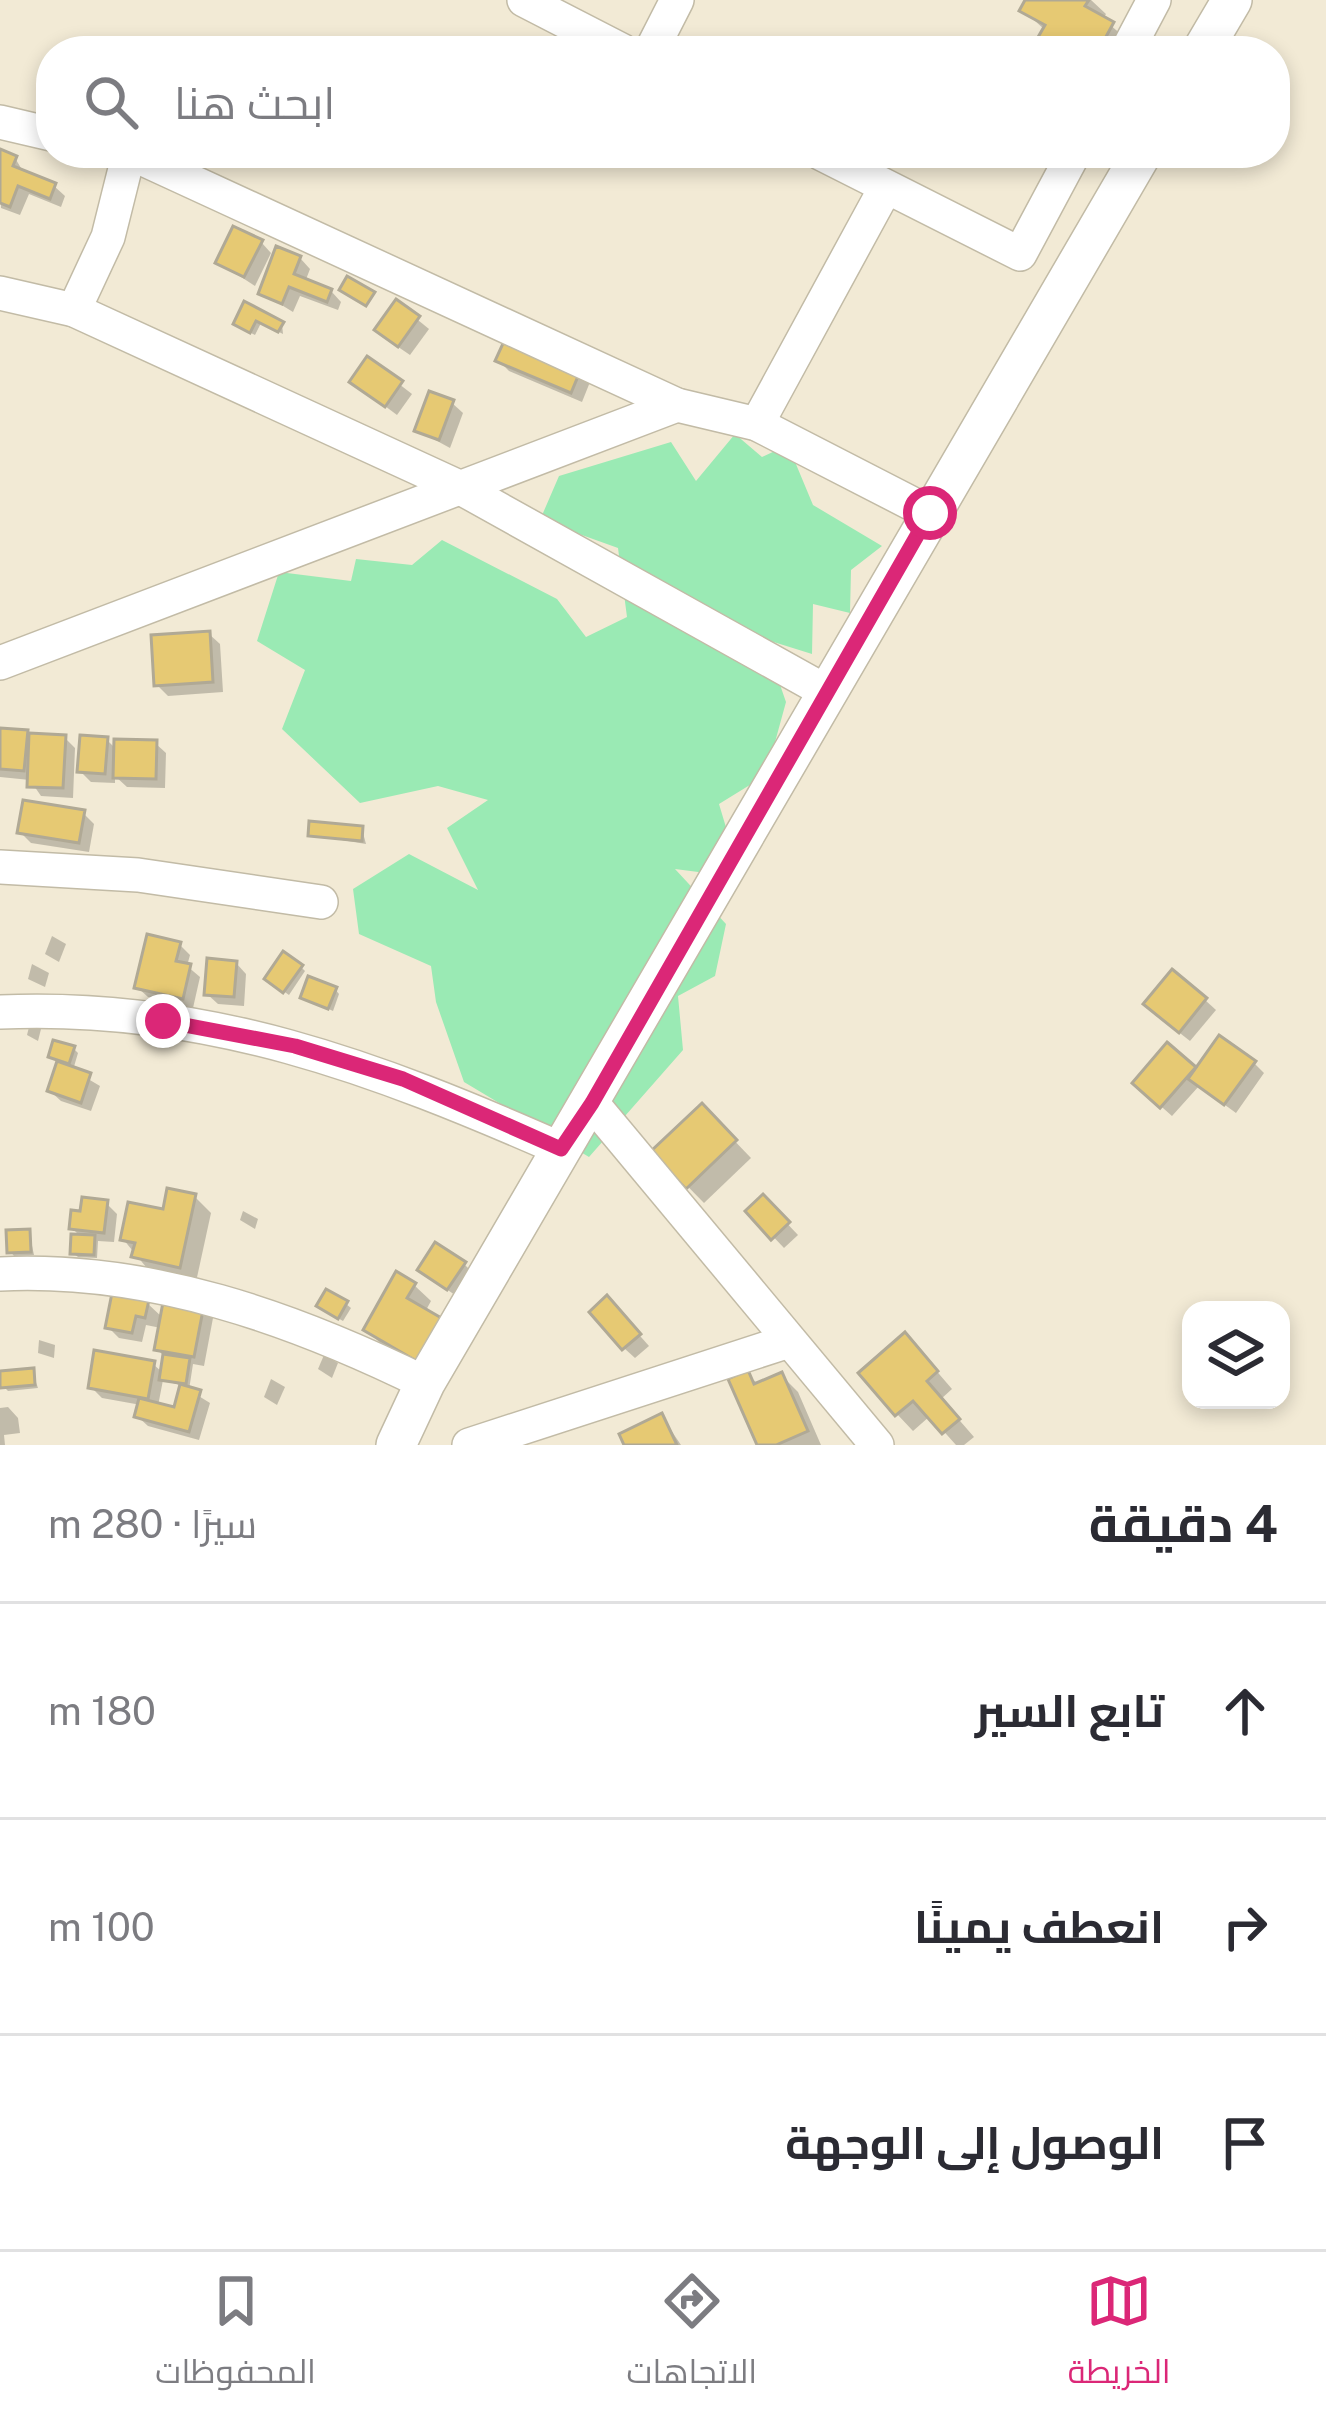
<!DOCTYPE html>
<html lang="ar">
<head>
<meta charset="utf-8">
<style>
  body { margin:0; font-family:"Public Sans",Cairo,sans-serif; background:#f2f2f3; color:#2b2b33; direction:rtl }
  .controls { position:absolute; right:36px; bottom:36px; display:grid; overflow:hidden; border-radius:24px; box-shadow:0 6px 18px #0003 }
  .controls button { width:108px; height:108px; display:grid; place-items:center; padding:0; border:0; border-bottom:3px solid #e1e1e2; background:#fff; color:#2b2b33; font:60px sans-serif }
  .stop { position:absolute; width:36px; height:36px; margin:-27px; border:9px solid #db2777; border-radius:50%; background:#fff }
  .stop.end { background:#db2777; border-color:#fff; box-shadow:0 3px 12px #0008 }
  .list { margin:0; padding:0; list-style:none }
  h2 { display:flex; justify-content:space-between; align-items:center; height:156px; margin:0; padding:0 48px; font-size:51px }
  h2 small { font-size:39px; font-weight:400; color:#7c7c81 }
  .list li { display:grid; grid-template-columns:78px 1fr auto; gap:36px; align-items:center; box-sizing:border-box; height:216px; padding:0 48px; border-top:3px solid #e1e1e2 }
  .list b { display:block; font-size:45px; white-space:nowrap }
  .list em { font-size:39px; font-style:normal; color:#7c7c81 }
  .icon { flex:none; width:66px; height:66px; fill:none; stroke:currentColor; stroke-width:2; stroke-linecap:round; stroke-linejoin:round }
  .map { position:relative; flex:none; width:1326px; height:1445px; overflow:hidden; direction:ltr }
  .search { position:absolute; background:#fff; box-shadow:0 6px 18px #0003; left:36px; right:36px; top:36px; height:132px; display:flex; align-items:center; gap:30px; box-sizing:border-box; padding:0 42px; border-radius:48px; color:#7c7c81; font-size:45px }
  .sheet { height:804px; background:#fff }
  nav { display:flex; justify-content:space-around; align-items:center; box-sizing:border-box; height:168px; border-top:3px solid #e1e1e2; background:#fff; font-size:33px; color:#7c7c81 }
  nav a { display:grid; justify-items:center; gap:6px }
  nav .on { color:#db2777 }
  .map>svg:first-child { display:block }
  .green { fill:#9aeab4 }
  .shadow { fill:#0003; fill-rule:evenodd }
  .building { fill:#e6c973; stroke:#b0a995; stroke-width:3 }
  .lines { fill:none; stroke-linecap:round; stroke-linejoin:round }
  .minor-casing { stroke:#c2bba6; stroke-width:36 }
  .major-casing { stroke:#c2bba6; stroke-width:42 }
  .minor { stroke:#fff; stroke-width:33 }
  .major { stroke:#fff; stroke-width:39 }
  .route { stroke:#db2777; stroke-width:15 }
</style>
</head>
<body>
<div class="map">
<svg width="1326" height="1445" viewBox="0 0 1326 1445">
  <rect width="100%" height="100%" fill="#f2ead5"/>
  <path class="green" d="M735 434 762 457 788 445 813 505 882 546 851 570 850 613 813 604 812 654 764 639 786 702 766 775 719 804 728 834 706 873 675 869 726 924 715 976 678 996 683 1050 589 1157 464 1082 436 1002 431 966 359 934 353 889 409 854 478 890 447 828 488 800 438 786 360 803 282 729 305 670 257 641 279 572 351 581 356 559 412 565 442 540 557 599 586 637 627 617 618 548 540 520 559 476 671 442 696 481Z"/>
  <g class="shadow">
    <path d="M1029 0H1091L1106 14 1103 19 1129 41 1123 51H1034L1045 30 1023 10Z"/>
    <path d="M0 152 15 158 24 173 54 186 65 196 61 207 29 194 20 215 1 208Z"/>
    <path d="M261 242 271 253 255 286 218 262Z"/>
    <path d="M300 258 310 269 305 282 331 291 341 302 338 310 300 296 293 312 262 293Z"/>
    <path d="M397 303 429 329 410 355 388 340Z"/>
    <path d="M246 305 282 324 283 334 261 323 255 335 241 328 236 324Z"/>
    <path d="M507 341 590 382 582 402 509 371 499 361Z"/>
    <path d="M368 360 412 394 397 415 353 382Z"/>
    <path d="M452 403 463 413 450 448 417 430Z"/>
    <path d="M209 634 220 644 223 692 168 696 157 685Z"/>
    <path d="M0 731 64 737 75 748 73 798 41 796 30 780 0 777Z"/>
    <path d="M106 739 117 750 155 743 166 753 165 788 127 787 115 776V783L91 782 80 771Z"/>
    <path d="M83 813 94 824 89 852 31 843 20 832Z"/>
    <path d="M362 829 366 844 311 835Z"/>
    <path d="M52 936 66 944 59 962 45 954Z"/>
    <path d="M179 944 190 955 187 966 200 977 193 1008 148 997 137 987Z"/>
    <path d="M236 963 246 974 244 1006 218 1004 207 994Z"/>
    <path d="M32 964 49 973 45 987 28 979Z"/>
    <path d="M301 967 305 971 289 995 272 983Z"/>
    <path d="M335 989 339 994 333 1011 303 997Z"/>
    <path d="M1205 1000 1216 1010 1190 1041 1157 1015Z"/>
    <path d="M30 1023 41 1029 38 1041 27 1035Z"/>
    <path d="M1167 1046 1197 1072 1254 1063 1264 1073 1236 1113 1199 1086 1172 1116 1146 1093Z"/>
    <path d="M73 1048 78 1053 73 1070 100 1086 91 1111 61 1101 50 1091 60 1062 51 1056Z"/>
    <path d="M702 1107 751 1158 704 1203 654 1152Z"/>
    <path d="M195 1197 211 1213 196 1282 151 1273 123 1239Z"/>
    <path d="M763 1198 798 1235 784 1248 749 1211Z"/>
    <path d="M106 1203 117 1214 114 1242 98 1241 97 1258 78 1257 73 1253 81 1237 72 1228Z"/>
    <path d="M243 1211 258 1219 255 1229 240 1220Z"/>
    <path d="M29 1232 34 1255 14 1256 10 1251Z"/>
    <path d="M464 1264 474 1274 459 1298 420 1270Z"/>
    <path d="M414 1285 431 1301 425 1312 443 1380 383 1346 366 1329Z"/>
    <path d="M147 1303 163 1318 202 1308 213 1318 204 1366 193 1364 189 1390 210 1403 199 1440 148 1426 137 1416 141 1405 102 1398 91 1387 153 1364 163 1373 166 1358 157 1349 161 1328 146 1325 142 1342 119 1338 108 1327ZM163 1380 183 1386 176 1411 158 1406Z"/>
    <path d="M346 1304 351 1308 343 1321 324 1310Z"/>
    <path d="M617 1310 649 1346 635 1358 624 1348Z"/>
    <path d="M39 1340 55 1345 54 1358 38 1353Z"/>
    <path d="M921 1353 952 1389 941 1399 974 1437 964 1445H956L930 1416 913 1431 897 1414Z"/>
    <path d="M324 1355 338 1363 332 1378 318 1369Z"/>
    <path d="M32 1371 38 1388 8 1391 3 1386Z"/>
    <path d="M747 1374 759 1385 781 1375 798 1392 821 1445H761Z"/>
    <path d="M271 1379 285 1387 277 1405 264 1397Z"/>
    <path d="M8 1407 18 1418 20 1433 4 1435 5 1445H0V1408Z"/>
    <path d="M662 1417 681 1445H627Z"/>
  </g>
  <g class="building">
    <path d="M1025 0H1089L1085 6 1114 22 1101 46 1091 41 1085 51H1030L1045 25 1019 11Z"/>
    <path d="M0 149 17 156 13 166 56 183 50 199 18 186 10 207 0 203Z"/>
    <path d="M233 226 263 240 244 277 215 263Z"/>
    <path d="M276 246 301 256 294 274 332 289 327 302 289 287 282 304 258 294Z"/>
    <path d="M347 276 375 292 366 306 339 290Z"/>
    <path d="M396 299 420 316 398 347 374 330Z"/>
    <path d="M244 301 284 322 278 332 256 321 250 333 233 324Z"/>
    <path d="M506 337 581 369 571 393 495 361Z"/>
    <path d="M367 356 403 381 385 407 349 382Z"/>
    <path d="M429 391 454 400 439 440 414 431Z"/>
    <path d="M210 631 213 682 154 686 151 635Z"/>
    <path d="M0 728 28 730 24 771 0 769Z"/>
    <path d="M29 733 66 735 63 788 27 787Z"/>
    <path d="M80 735 108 737 105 774 77 772Z"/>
    <path d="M114 739 157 740 156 779 113 778Z"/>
    <path d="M23 800 85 810 79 843 17 833Z"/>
    <path d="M309 821 363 826 362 841 308 836Z"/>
    <path d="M147 934 181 942 176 961 191 964 183 999 134 988Z"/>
    <path d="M283 951 303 965 283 993 264 979Z"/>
    <path d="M207 958 237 961 234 997 204 995Z"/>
    <path d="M1172 969 1207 998 1179 1033 1143 1004Z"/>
    <path d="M308 976 337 987 328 1009 300 998Z"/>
    <path d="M1219 1035 1256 1061 1224 1105 1188 1079Z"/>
    <path d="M53 1040 75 1046 69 1064 48 1057Z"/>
    <path d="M1167 1042 1196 1067 1160 1108 1132 1083Z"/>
    <path d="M57 1061 91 1073 81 1103 47 1091Z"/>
    <path d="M702 1103 737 1140 686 1189 650 1152Z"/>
    <path d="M167 1188 196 1194 180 1268 131 1257 135 1243 120 1240 128 1202 163 1209Z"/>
    <path d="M763 1194 790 1222 771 1240 745 1211Z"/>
    <path d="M82 1197 108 1200 104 1233 69 1229 71 1210 80 1211Z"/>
    <path d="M30 1229 31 1252 7 1253 6 1230Z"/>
    <path d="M71 1234 95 1235 94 1255 70 1254Z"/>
    <path d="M435 1242 466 1262 447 1290 417 1270Z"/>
    <path d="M396 1271 416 1283 407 1298 450 1323 425 1366 363 1330Z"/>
    <path d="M326 1289 348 1301 338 1319 316 1306Z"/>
    <path d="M112 1293 149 1300 145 1318 136 1316 132 1333 105 1328Z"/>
    <path d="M607 1295 641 1334 622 1350 589 1312Z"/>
    <path d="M164 1297 204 1305 194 1357 154 1350Z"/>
    <path d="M905 1332 938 1371 927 1381 960 1419 942 1434 913 1401 895 1416 858 1373Z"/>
    <path d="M94 1350 155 1361 148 1399 88 1388Z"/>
    <path d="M163 1354 190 1358 186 1384 159 1380Z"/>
    <path d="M34 1368 35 1385 0 1388V1371Z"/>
    <path d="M748 1370 754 1384 782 1372 808 1431 776 1445H757L728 1379Z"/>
    <path d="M180 1384 201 1390 189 1432 134 1417 139 1398 174 1407Z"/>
    <path d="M662 1413 677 1445H624L619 1434Z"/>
  </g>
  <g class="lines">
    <defs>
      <g id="minor">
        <path d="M524 0 623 51"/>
        <path d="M651 51 677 0"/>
        <path d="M1127 51 1154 0"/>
        <path d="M0 122 51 134"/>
        <path d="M130 153 677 405 757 424 930 513"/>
        <path d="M820 153 1020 254 1074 153"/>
        <path d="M0 293 74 310 459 487 825 691"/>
        <path d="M74 310 108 237 129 153"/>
        <path d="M757 424 886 187"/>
        <path d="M0 663 677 405"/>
        <path d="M0 867 138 875 321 902"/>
        <path d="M0 1012C206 1003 377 1068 561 1149"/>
        <path d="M592 1103 877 1445"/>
        <path d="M0 1274C150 1267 293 1318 425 1383"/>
        <path d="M469 1445 789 1341"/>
      </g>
      <g id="major">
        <path d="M1202 51 1232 0"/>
        <path d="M396 1445 425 1383 1142 153"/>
      </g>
    </defs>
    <use href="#minor" class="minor-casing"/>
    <use href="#major" class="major-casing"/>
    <use href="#minor" class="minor"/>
    <use href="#major" class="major"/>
  </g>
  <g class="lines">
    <path class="route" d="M163 1021 295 1046 403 1079 561 1149 592 1103 930 513"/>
  </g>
</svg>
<div class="controls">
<button><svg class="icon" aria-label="layers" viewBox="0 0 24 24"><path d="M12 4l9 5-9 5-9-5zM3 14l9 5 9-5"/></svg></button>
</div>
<div class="stop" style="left:930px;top:513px"></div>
<div class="stop end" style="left:163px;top:1021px"></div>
<div class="search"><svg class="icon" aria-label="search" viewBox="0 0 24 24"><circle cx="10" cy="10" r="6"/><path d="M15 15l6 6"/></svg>ابحث هنا</div>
</div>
<section class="sheet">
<h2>4 دقيقة<small>سيرًا · 280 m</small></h2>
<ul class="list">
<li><svg class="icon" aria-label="ahead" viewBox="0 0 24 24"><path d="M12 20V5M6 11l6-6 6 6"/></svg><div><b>تابع السير</b></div><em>180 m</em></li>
<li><svg class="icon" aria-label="right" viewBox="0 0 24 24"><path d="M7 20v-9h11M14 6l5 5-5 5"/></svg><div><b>انعطف يمينًا</b></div><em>100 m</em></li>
<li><svg class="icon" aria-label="arrive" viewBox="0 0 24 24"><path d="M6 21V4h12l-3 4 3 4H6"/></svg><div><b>الوصول إلى الوجهة</b></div></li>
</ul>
</section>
<nav>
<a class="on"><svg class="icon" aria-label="map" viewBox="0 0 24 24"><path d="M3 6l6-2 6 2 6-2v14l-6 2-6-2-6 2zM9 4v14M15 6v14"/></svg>الخريطة</a>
<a><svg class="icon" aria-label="directions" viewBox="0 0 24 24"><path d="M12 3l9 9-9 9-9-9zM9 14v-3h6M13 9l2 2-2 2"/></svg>الاتجاهات</a>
<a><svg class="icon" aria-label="saved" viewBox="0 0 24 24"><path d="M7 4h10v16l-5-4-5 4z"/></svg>المحفوظات</a>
</nav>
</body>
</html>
